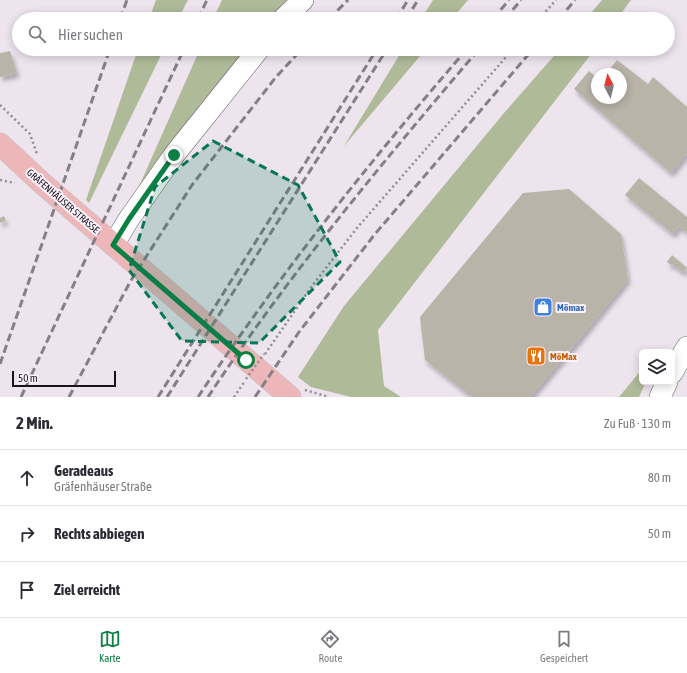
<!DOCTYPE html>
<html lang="de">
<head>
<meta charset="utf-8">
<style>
  body { margin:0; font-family:"Asap Condensed",sans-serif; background:#f7f7f7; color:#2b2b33 }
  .controls { position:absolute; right:12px; bottom:12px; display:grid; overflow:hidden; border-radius:6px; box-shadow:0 2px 10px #0003 }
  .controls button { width:36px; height:36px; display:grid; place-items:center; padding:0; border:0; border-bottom:1px solid #e1e1e2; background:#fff; color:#2b2b33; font:20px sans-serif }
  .compass { position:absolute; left:591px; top:68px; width:36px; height:36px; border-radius:50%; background:#fff; box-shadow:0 2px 10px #0003; rotate:353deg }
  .scale { position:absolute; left:12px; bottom:10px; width:104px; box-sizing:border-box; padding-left:4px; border:2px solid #181518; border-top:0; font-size:11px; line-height:14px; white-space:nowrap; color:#181518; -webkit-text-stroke:3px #fbf2fc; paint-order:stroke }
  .stop { position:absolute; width:12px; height:12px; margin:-9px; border:3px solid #0b8043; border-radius:50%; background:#fff }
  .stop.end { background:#0b8043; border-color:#fff; box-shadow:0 1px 4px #0008 }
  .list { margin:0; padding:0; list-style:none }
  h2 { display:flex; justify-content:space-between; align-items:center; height:52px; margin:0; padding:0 16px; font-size:17px }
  h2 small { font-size:13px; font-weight:400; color:#7c7c81 }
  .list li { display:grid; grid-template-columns:26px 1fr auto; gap:12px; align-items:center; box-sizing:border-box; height:56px; padding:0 16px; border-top:1px solid #e1e1e2 }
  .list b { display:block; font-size:15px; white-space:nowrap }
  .list p { margin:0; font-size:13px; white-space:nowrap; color:#7c7c81 }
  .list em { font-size:13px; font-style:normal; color:#7c7c81 }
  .icon { flex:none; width:22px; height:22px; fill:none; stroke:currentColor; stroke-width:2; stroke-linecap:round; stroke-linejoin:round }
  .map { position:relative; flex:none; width:687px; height:397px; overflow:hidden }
  .search { position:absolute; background:#fff; box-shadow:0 2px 10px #0003; left:12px; right:12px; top:12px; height:44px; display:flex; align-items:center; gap:10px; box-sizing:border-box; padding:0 14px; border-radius:22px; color:#7c7c81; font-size:15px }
  .sheet { height:220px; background:#fff }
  nav { display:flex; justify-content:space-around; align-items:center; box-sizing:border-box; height:56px; border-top:1px solid #e1e1e2; background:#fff; font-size:11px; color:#7c7c81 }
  nav a { display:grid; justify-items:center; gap:2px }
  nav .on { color:#0b8043 }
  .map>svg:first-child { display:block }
  .green { fill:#aeba98 }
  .building { fill:#b9b3a8; filter:url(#shadow) }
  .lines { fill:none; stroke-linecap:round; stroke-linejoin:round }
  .minor-casing { stroke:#69616a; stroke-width:22 }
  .major-casing { stroke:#c8c7c8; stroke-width:23 }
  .path { stroke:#918b92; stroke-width:2.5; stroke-dasharray:2 3; stroke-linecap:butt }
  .minor { stroke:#fff; stroke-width:21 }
  .major { stroke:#edb6b8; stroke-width:22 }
  .rail { stroke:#867f86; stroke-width:3; stroke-dasharray:8 4; stroke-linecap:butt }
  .path-bridge { stroke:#918b92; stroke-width:2.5; stroke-dasharray:2 3; stroke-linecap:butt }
  .route { stroke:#0b8043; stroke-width:5 }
  .marked { fill:#087853; fill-opacity:0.2; stroke:#087853; stroke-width:3; stroke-dasharray:8 5; stroke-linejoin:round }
  .labels { text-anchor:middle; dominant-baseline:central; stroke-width:4; stroke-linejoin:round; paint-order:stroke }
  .street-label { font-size:10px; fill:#181518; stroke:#fbf2fc }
  .shop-label { font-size:10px; font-weight:bold; fill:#366cbe; stroke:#fbf2fc; text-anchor:start }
  .food-label { font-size:10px; font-weight:bold; fill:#c56008; stroke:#fbf2fc; text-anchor:start }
</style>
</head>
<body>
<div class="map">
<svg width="687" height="397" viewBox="0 0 687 397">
  <defs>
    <filter id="shadow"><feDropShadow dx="2.5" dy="4.5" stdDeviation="2" flood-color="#0004"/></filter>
  </defs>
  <rect width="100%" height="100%" fill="#ede4ee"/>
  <g class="green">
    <path d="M156 0H188L178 19H149Z"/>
    <path d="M222 0H295L278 19H213Z"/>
    <path d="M433 0H468L452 19H421Z"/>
    <path d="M602 0H631L617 19H586Z"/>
    <path d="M138 49H164L89 203 86 200Z"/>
    <path d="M200 49H250L125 218Z"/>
    <path d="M403 49H426L344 146Z"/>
    <path d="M560 49H595L378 330 384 386 401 397H351L311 387 298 377 344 306 504 113Z"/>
    <path d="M642 369V382H646L639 397H619Z"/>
  </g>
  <g class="building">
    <path d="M10 51 17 73 0 77V53Z"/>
    <path d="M617 60 648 84 653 77 687 107V153L671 173 574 89 589 71 597 78V98H621V74H606Z"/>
    <path d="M639 178 687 217V232L679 226 673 234 625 195Z"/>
    <path d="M569 189 621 234 628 279 580 338 530 397H472L425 360 420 317 523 193Z"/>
    <path d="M4 216 6 221 0 223V218Z"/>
    <path d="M672 255 687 268 683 272 672 264 671 265 667 262Z"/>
  </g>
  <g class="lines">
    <defs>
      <g id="minor">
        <path d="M283 19 303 0"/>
        <path d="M113 245 129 219 174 155 259 49"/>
        <path d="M672 373 687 347"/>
        <path d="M660 397 667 382"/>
      </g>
      <path id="major" d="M0 144 43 184 290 397"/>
    </defs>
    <use href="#minor" class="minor-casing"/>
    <use href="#major" class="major-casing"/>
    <g class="path">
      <path d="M539 19 556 0"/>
      <path d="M0 105 30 134 37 154"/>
      <path d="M0 180 15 183"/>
      <path d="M265 354 312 286 357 228 513 49"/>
      <path d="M305 390 329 397"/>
      <path d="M234 397 245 381"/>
    </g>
    <use href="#minor" class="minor"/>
    <use href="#major" class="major"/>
    <g class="rail">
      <path d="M120 19 127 0"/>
      <path d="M198 19 207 0"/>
      <path d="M329 19 348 0"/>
      <path d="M396 19 408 0"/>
      <path d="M406 19 418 0"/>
      <path d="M493 19 509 0"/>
      <path d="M505 19 521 0"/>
      <path d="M559 19 575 0"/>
      <path d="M0 364 110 49"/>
      <path d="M21 397 184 49"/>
      <path d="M69 397 130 282 192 185 276 77 302 49"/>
      <path d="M158 397 377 49"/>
      <path d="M167 397 387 49"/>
      <path d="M198 397C279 275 371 160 467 49"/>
      <path d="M208 397C289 274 384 161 479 49"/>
      <path d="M255 397 299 332 375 234 533 49"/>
    </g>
    <path class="path-bridge" d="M246 379 264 354"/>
  </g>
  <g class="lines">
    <path class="route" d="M174 155 129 219 113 245 246 360"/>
  </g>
  <path class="marked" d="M213 141 298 185 340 262 259 343 182 341 129 270 155 187Z"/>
  <defs>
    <symbol id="shop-square" viewBox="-11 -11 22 22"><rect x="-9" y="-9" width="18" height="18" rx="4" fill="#3f7fe0" stroke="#fbf2fc"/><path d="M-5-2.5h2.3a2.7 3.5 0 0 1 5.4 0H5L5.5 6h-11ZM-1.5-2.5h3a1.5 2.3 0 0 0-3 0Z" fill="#fff"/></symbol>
    <symbol id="restaurant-square" viewBox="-11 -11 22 22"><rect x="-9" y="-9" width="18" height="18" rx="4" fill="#e8710a" stroke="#fbf2fc"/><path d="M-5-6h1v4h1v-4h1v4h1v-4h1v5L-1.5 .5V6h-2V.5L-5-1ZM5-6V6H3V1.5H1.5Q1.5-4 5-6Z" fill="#fff"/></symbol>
  </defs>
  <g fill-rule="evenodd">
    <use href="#shop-square" x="532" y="296" width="22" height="22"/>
    <use href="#restaurant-square" x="525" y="345" width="22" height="22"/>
  </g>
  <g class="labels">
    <g class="street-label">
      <text transform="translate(63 201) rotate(41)">GRÄFENHÄUSER STRASSE</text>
    </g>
    <g class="shop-label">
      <text x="557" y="307">Mömax</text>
    </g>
    <g class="food-label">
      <text x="550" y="356">MöMax</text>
    </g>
  </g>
</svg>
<div class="controls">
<button><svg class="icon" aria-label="layers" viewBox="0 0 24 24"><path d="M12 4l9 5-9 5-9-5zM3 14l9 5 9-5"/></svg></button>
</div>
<svg class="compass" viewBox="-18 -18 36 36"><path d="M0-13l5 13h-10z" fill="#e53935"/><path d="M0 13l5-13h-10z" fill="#7c7c81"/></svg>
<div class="scale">50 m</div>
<div class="stop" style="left:246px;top:360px"></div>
<div class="stop end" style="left:174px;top:155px"></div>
<div class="search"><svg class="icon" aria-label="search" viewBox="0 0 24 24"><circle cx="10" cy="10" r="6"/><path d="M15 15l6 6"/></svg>Hier suchen</div>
</div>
<section class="sheet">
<h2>2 Min.<small>Zu Fuß · 130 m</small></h2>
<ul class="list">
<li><svg class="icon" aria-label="ahead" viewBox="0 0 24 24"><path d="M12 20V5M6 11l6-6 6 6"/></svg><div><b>Geradeaus</b><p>Gräfenhäuser Straße</p></div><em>80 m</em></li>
<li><svg class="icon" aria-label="right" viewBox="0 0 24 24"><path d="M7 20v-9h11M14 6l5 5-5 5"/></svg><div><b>Rechts abbiegen</b></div><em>50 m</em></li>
<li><svg class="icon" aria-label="arrive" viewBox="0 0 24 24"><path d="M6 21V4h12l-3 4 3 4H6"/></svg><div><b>Ziel erreicht</b></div></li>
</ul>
</section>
<nav>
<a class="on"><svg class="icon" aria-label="map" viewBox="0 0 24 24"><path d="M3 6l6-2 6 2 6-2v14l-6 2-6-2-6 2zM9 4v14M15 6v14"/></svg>Karte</a>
<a><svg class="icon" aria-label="directions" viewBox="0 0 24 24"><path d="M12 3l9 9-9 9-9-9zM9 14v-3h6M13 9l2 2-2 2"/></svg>Route</a>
<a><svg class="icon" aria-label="saved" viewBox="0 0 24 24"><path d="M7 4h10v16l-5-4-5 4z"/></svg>Gespeichert</a>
</nav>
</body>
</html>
